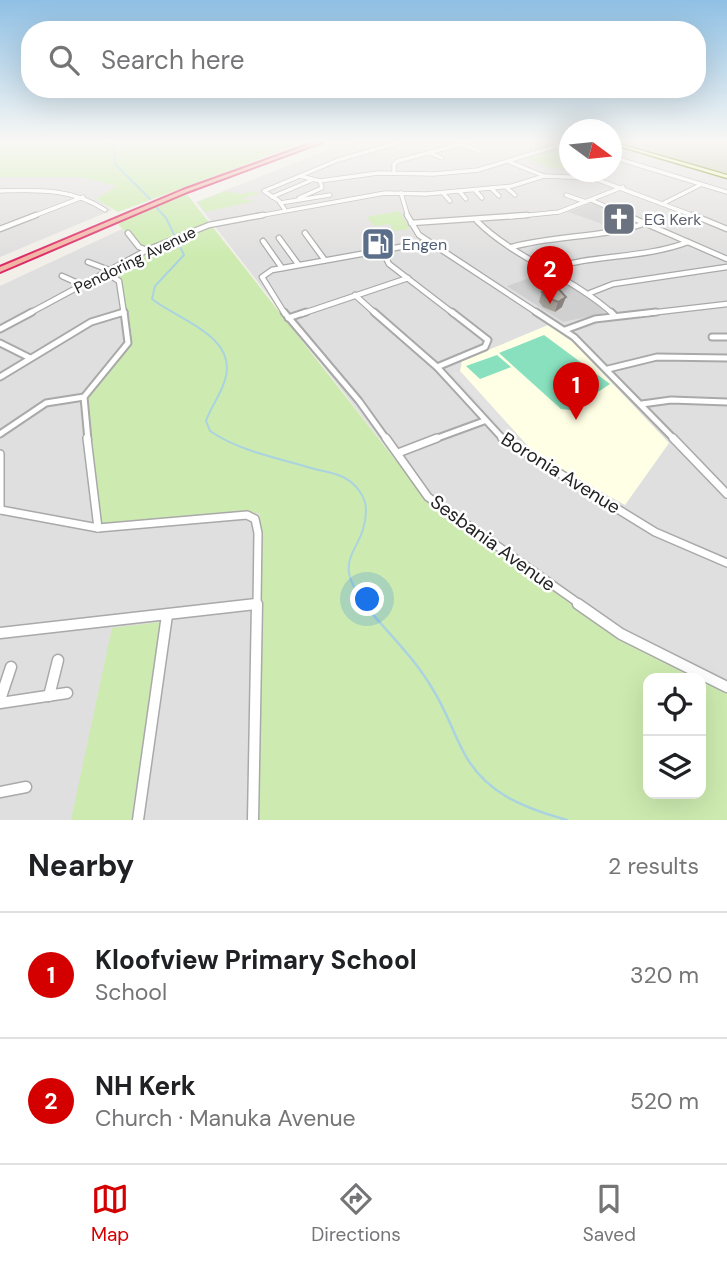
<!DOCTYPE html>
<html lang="en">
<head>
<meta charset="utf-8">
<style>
  body { margin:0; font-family:"DM Sans",sans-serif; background:#f6f6f6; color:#202124 }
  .controls { position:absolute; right:21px; bottom:21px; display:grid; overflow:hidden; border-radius:14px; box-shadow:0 7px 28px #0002 }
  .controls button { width:63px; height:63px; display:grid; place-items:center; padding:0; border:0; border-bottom:2px solid #e0e0e0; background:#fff; color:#202124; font:35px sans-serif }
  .compass { position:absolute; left:559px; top:119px; width:63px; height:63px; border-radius:50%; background:#fff; box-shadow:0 7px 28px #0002; rotate:105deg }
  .you { position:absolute; left:368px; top:600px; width:24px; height:24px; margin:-18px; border:5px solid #fff; border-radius:50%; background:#1a73e8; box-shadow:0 0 0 10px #1a73e833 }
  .badge { display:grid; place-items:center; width:46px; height:46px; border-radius:50%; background:#d40000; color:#fff; font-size:23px; font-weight:700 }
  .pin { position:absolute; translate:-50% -58px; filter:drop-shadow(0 2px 4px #0008) }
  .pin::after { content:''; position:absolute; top:37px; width:24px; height:21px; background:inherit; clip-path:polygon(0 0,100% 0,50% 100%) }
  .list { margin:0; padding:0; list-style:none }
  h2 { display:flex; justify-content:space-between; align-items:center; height:91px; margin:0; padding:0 28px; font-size:30px }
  h2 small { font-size:23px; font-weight:400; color:#757577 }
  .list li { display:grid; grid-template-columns:46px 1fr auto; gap:21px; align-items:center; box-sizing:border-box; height:126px; padding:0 28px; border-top:2px solid #e0e0e0 }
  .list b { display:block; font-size:26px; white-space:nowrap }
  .list p { margin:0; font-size:23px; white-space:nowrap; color:#757577 }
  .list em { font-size:23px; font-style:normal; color:#757577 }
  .icon { flex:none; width:38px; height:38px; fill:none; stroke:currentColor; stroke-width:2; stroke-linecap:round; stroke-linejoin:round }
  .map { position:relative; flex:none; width:727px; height:820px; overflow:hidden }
  .search { position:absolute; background:#fff; box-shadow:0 7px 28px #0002; left:21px; right:21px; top:21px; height:77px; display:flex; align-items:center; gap:18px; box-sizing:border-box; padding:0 24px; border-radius:28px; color:#757577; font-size:26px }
  .sheet { height:343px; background:#fff }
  nav { display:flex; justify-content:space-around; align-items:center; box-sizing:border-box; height:98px; border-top:2px solid #e0e0e0; background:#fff; font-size:19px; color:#757577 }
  nav a { display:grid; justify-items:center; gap:4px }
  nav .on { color:#d40000 }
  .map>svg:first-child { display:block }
  .residential { fill:#e0dfdf }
  .education { fill:#ffffe5 }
  .religious { fill:#d0d0d0 }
  .construction { fill:#c7c7b4 }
  .grass { fill:#cdebb0; fill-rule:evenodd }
  .pitch { fill:#88e0be }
  .parking { fill:#e2e2e2 }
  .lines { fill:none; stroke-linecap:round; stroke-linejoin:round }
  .stream-far1 { stroke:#aad3df; stroke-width:2 }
  .stream { stroke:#aad3df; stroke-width:2.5 }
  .minor-far4-casing { stroke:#a9a9a9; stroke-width:5 }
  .minor-far3-casing { stroke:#a9a9a9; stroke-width:7 }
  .minor-far2-casing { stroke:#a9a9a9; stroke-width:9 }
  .minor-far1-casing { stroke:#a9a9a9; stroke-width:10 }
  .minor-casing { stroke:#a9a9a9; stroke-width:13 }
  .secondary-casing { stroke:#707d05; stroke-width:3 }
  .trunk-casing { stroke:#dc2a67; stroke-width:4 }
  .minor-far4 { stroke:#fff; stroke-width:3.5 }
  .minor-far3 { stroke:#fff; stroke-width:4.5 }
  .minor-far2 { stroke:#fff; stroke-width:5 }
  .minor-far1 { stroke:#fff; stroke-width:7 }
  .minor { stroke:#fff; stroke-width:10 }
  .secondary { fill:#f7fabf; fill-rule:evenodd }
  .trunk { fill:#f2b4a3; fill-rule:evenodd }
  .wall { fill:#aba49e }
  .shaded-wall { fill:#8b8681 }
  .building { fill:#c7bfb8; stroke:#8b8681; stroke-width:2 }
  .labels { text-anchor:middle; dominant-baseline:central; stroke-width:5; stroke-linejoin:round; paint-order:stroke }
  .far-worship-label { font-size:16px; fill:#5b616d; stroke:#fff; text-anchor:start }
  .far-service-label { font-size:16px; fill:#4e5e75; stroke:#fff; text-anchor:start }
  .far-street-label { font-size:16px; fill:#222; stroke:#fff }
  .street-label { font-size:19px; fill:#222; stroke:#fff }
</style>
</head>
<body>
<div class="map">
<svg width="727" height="820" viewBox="0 0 727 820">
  <rect width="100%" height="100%" fill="#f2efe9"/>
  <g class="residential">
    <path d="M357 142H569L570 172H612V146L727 180V690L626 641 426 499 196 202 330 149Z"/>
    <path d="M0 177H81L119 186 97 199 112 210 0 257Z"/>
    <path d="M122 229 141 252 118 279 127 345 104 529 260 512 254 820H0V286Z"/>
  </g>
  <path class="education" d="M548 325 574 343 669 443 625 505 537 456 460 371 462 361Z"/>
  <g class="religious">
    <path d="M591 203H595L639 223 608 229 600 223 568 212Z"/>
    <path d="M548 271 588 295 605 313 563 322 507 286Z"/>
  </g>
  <path class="construction" d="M621 142H727V173L703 167Z"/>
  <g class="grass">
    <path d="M0 142H306L118 212 96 199 117 186 81 177H0Z"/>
    <path d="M557 148 569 152V169L551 168 524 158Z"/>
    <path d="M225 191 241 194 258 191V194L241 199 255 201 205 212 198 202Z"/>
    <path d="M186 193 426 499 626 641 727 690V820H254L260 513 103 529 82 398 127 345 118 279 102 272 141 252 116 221ZM648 678H701V794H648Z"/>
    <path d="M399 211 410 229 393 231 390 224 375 226 366 217Z"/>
    <path d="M161 622 131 820H71L112 628Z"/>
  </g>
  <g class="pitch">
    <path d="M544 335 610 384 571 410 561 409 499 353Z"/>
    <path d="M497 355 511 367 480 379 466 366Z"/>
  </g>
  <path class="parking" d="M459 371 517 435 510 438 452 373Z"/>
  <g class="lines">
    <g class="stream-far1">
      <path d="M106 142 114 148 115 164 150 199"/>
      <path d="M156 207 166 218 184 255 155 286 152 299C177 319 235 335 226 376 223 392 211 406 206 421L210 431C239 451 278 458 311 468 321 471 333 472 343 477 355 483 366 496 366 510 366 553 327 556 366 605"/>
    </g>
    <path class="stream" d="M364 604C387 632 413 656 432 688 445 708 452 730 463 751 484 793 524 808 567 820"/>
    <defs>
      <g id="minor-far4">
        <path d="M463 145 479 151"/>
        <path d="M430 153 442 158"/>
        <path d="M612 157 727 192"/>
        <path d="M507 161 544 176"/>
        <path d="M394 173V164L398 161 469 142"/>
        <path d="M300 176 320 181 378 173 434 174 478 170 567 143"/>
        <path d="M506 187 515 195"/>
        <path d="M491 188 499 196"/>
        <path d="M475 190 482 198"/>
        <path d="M0 191C38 190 73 188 105 210"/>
        <path d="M459 191 466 199"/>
        <path d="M401 193 408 217"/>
        <path d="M443 193 450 201"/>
        <path d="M566 195 586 202"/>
        <path d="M272 197 312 180"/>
        <path d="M299 198 322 188 320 181"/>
        <path d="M591 200 630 217"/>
        <path d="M280 203 330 195"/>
        <path d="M664 203 700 185"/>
        <path d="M285 210 279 201 264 191 338 160 401 142"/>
        <path d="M31 217 83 197"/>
        <path d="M253 217 385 193 426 194 512 186 544 176 593 178 697 217"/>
        <path d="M510 217 559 212 623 187"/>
      </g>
      <g id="minor-far3">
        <path d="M407 215 419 235 539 314"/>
        <path d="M626 215 727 259"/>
        <path d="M693 215 727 229"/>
        <path d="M477 221C515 259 571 276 613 314"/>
        <path d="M411 223 527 215"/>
        <path d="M0 229 36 215"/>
        <path d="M128 233 139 247 147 250"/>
        <path d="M305 233 324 259"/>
        <path d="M279 238 298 264"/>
        <path d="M263 241 282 268"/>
        <path d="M512 247C556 235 603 238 646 223"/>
        <path d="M382 250 389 264 454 314"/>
        <path d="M88 262 109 270"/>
        <path d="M549 269C594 254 643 259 688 242"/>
        <path d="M105 272 119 281 124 314"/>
        <path d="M62 276 82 285"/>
        <path d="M590 293 613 284 727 267"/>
        <path d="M355 295 376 314"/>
        <path d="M28 314 147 250 209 225 263 215"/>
        <path d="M118 314 124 312"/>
        <path d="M285 314 262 277 272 270 428 242"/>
        <path d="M301 314 408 278"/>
        <path d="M641 314 727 304"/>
      </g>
      <g id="minor-far2">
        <path d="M284 312 359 401 387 440"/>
        <path d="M374 312 437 367 504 440"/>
        <path d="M536 312 574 337 675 440"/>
        <path d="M611 312 615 316"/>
        <path d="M288 318 306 312"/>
        <path d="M0 329 32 312"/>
        <path d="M565 330 595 319 656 312"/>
        <path d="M712 337H727"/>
        <path d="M0 343 30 358"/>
        <path d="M437 367 485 347 488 340 452 312"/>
        <path d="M608 369 657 357 727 358"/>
        <path d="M0 377 91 322 124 312"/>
        <path d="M642 404 671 400 727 402"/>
        <path d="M0 434 46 403 84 397"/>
        <path d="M88 440 84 397 128 343 124 312"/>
        <path d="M432 440 484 421"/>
      </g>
      <g id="minor-far1">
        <path d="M87 438 98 528"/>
        <path d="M386 438 428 497 581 605"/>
        <path d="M502 438 655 532 727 563"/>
        <path d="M673 438 727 494"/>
        <path d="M398 453 437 438"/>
        <path d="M0 454V510"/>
        <path d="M1 510 98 528 247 515 255 519 258 533 257 605"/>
        <path d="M244 605 256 604"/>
      </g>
      <g id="minor">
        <path d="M578 604 621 634 727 687"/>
        <path d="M0 633 256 604"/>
        <path d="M49 696 58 660"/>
        <path d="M0 700 11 667"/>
        <path d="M0 703 67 693"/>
        <path d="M0 792 26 787"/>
        <path d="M138 820 167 615"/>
        <path d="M253 820 257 604"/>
      </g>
      <path id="secondary" d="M612 142 727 175V178L612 144Z"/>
      <path id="trunk" d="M316 142H322L187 192 0 272V267L183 190Z"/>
    </defs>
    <use href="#minor-far4" class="minor-far4-casing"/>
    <use href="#minor-far3" class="minor-far3-casing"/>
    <use href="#minor-far2" class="minor-far2-casing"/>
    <use href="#minor-far1" class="minor-far1-casing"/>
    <use href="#minor" class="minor-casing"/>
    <use href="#secondary" class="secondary-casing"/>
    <use href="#trunk" class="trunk-casing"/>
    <use href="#minor-far4" class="minor-far4"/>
    <use href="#minor-far3" class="minor-far3"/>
    <use href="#minor-far2" class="minor-far2"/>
    <use href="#minor-far1" class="minor-far1"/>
    <use href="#minor" class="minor"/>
    <use href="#secondary" class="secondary"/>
    <use href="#trunk" class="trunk"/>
  </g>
  <g class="wall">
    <path d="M617 207 628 215 625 224H616L614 216Z"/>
    <path d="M543 287 562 307 555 312 543 307 539 302Z"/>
  </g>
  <g class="shaded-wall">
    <path d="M385 242V244L374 247V244Z"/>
    <path d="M566 297 562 307 555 312 558 302Z"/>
  </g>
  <g class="building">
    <path d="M617 207 627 210 628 215 619 214Z"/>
    <path d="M380 238 385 242 374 244 370 240Z"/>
    <path d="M549 286H556L566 297 558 302 546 297 542 292 546 291 543 287Z"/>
  </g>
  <linearGradient id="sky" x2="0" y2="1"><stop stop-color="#8fc0e4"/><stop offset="0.55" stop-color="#f9f8f5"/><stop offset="1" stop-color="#f9f8f5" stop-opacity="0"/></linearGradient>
  <rect width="727" height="257" fill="url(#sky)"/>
  <defs>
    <symbol id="church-square" viewBox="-11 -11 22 22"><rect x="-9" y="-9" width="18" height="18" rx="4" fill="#6b7280" stroke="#fff"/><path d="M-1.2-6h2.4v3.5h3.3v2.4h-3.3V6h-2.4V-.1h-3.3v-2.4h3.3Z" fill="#fff"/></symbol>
    <symbol id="fuel-square" viewBox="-11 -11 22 22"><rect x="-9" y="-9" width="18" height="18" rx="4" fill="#5c6f8a" stroke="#fff"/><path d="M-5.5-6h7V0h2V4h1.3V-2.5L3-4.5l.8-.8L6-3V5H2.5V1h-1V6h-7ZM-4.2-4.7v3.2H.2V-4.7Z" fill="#fff"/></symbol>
  </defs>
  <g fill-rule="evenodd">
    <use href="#church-square" x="600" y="200" width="38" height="38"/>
    <use href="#fuel-square" x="359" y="225" width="38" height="38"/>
  </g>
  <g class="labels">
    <g class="far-worship-label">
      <text x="644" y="219">EG Kerk</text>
    </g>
    <g class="far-service-label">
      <text x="402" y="244">Engen</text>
    </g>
    <g class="far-street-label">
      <text transform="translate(135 260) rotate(-26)">Pendoring Avenue</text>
    </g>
    <g class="street-label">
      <text transform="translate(561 473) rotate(32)">Boronia Avenue</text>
      <text transform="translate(493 543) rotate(36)">Sesbania Avenue</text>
    </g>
  </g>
</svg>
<div class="controls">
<button><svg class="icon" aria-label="locate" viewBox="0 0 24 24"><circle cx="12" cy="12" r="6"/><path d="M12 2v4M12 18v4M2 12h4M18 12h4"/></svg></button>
<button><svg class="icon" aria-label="layers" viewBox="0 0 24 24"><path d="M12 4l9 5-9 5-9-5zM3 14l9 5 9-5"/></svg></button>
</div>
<svg class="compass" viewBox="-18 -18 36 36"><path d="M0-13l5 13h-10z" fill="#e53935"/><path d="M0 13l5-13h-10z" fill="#757577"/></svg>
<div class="you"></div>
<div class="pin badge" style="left:576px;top:420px">1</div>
<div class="pin badge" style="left:550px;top:304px">2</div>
<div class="search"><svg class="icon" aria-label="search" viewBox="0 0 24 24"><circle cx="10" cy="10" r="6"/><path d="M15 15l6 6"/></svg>Search here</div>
</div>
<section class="sheet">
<h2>Nearby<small>2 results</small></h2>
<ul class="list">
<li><span class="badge">1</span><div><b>Kloofview Primary School</b><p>School</p></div><em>320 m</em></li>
<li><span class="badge">2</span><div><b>NH Kerk</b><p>Church · Manuka Avenue</p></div><em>520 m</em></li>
</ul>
</section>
<nav>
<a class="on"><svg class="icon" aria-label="map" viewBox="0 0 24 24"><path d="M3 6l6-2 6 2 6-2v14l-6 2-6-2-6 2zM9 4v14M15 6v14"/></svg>Map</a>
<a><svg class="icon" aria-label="directions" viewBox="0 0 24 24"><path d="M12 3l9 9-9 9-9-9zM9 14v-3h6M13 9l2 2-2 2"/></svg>Directions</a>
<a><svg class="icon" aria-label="saved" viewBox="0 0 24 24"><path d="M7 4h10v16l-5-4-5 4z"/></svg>Saved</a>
</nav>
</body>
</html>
